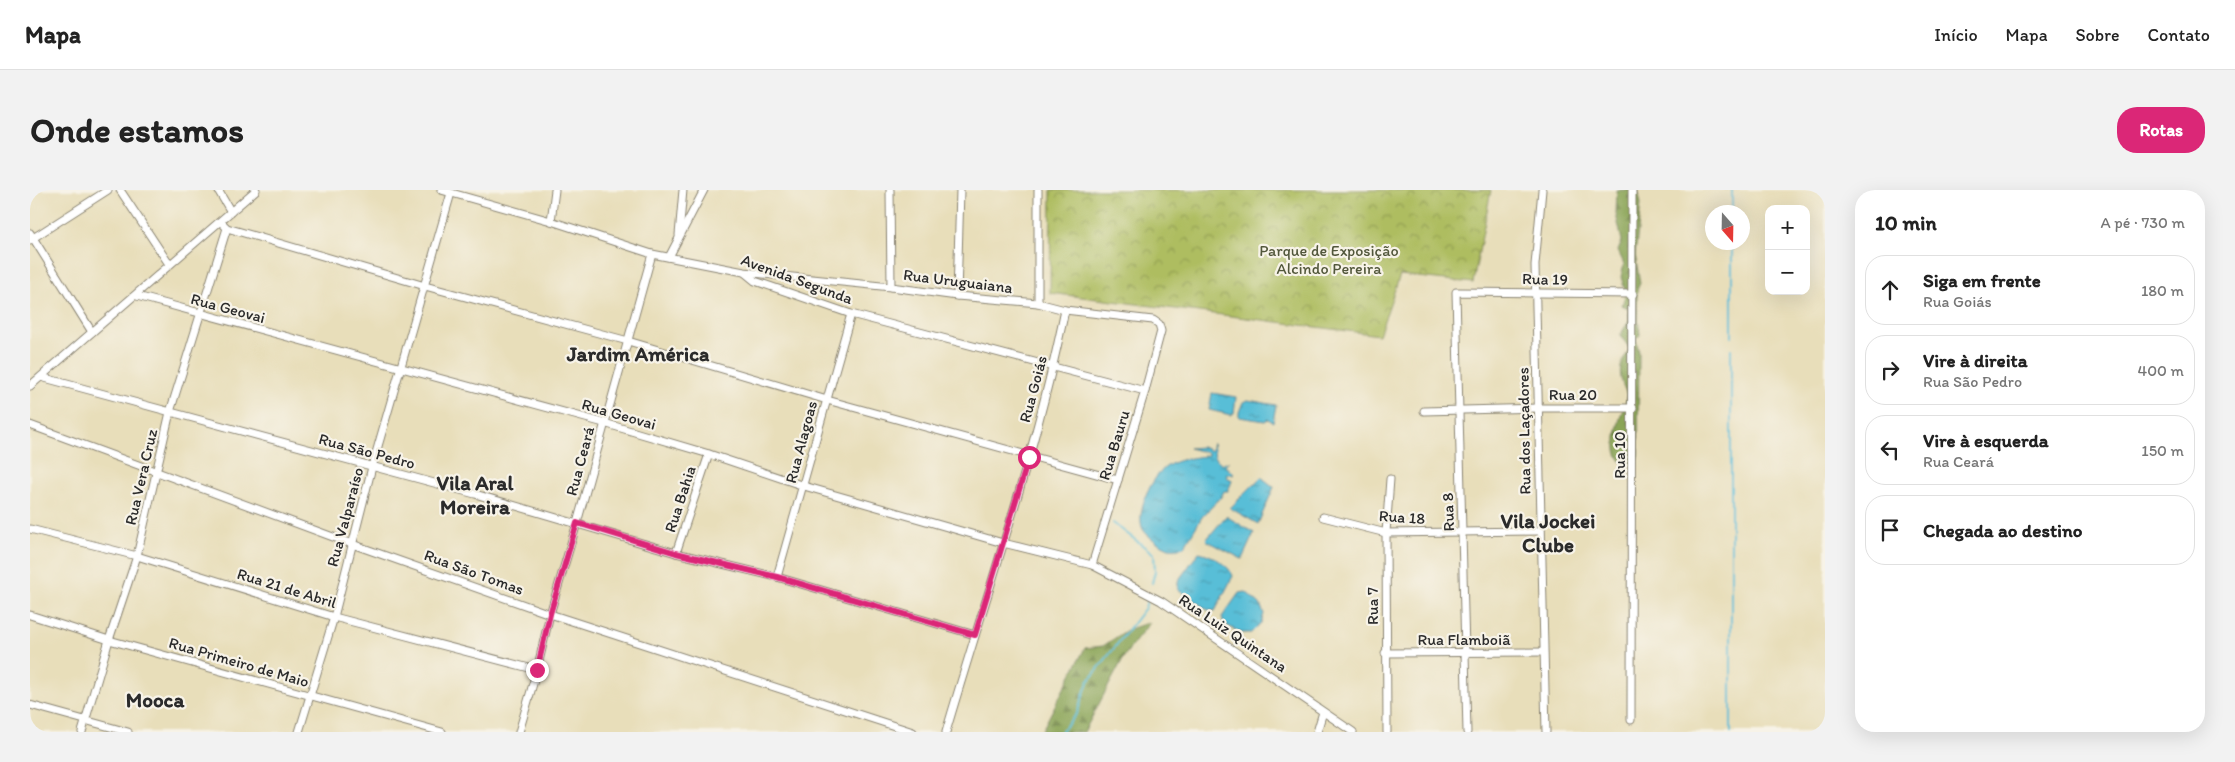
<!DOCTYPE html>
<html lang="pt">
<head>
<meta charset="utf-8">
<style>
  body { margin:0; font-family:Itim,sans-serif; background:#f2f2f2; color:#222 }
  .controls { position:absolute; right:15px; top:15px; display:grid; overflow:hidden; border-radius:10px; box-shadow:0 5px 20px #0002 }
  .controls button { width:45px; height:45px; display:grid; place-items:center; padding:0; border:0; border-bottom:1px solid #e0e0e0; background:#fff; color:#222; font:25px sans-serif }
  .compass { position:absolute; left:1675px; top:15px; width:45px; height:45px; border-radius:50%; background:#fff; box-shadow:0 5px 20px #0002; rotate:160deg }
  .stop { position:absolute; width:15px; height:15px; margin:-11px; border:4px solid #db2777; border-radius:50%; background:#fff }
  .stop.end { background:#db2777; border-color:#fff; box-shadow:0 1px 5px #0008 }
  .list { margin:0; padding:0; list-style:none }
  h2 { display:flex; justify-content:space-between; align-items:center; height:65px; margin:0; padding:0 20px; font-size:21px }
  h2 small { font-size:16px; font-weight:400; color:#767676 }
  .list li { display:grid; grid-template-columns:32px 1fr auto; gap:15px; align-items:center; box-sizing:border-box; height:70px; margin:0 10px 10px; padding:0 10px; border:1px solid #e0e0e0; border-radius:20px }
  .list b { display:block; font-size:19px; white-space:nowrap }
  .list p { margin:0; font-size:16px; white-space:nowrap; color:#767676 }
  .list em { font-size:16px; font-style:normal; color:#767676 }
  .icon { flex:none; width:28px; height:28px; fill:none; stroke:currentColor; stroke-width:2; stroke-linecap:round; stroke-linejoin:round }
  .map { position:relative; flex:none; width:1795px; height:542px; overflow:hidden; border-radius:20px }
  header { display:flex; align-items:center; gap:30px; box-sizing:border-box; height:70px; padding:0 25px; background:#fff; border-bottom:1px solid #e0e0e0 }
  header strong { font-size:24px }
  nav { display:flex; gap:28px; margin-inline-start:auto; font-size:18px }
  .intro { display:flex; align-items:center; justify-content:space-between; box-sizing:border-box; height:120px; padding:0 30px }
  h1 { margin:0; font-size:35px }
  .button { padding:12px 22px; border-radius:20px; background:#db2777; color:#fff; font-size:18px; font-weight:700 }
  main { display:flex; gap:30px; padding:0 30px }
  aside { flex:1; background:#fff; border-radius:20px; box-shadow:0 5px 20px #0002 }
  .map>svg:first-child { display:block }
  .forest { fill:url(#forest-firs); stroke:#5a6840 }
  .park { fill:url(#park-crowns); stroke:#6c7446 }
  .water { fill:url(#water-ripples); stroke:#427481 }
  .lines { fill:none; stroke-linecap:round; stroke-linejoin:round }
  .stream { stroke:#59bed7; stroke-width:2 }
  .minor-casing { stroke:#8a8472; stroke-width:9 }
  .minor { stroke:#fff; stroke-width:7 }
  .route { stroke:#db2777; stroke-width:6 }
  .labels { text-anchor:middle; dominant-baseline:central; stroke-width:4.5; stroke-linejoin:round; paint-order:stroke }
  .park-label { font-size:16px; fill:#52573b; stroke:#f7f3e8 }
  .street-label { font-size:16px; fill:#2b2b2b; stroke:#f7f3e8 }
  .district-label { font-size:21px; font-weight:bold; fill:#2b2b2b; stroke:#f7f3e8 }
</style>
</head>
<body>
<header>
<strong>Mapa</strong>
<nav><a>Início</a><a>Mapa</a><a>Sobre</a><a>Contato</a></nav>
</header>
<div class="intro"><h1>Onde estamos</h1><a class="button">Rotas</a></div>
<main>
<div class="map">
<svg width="1795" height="542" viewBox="0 0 1795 542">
  <defs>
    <pattern id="forest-firs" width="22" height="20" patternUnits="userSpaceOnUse" patternTransform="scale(1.25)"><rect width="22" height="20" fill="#8aa456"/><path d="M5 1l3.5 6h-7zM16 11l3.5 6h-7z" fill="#718647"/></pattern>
    <pattern id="park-crowns" width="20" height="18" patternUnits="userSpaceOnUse" patternTransform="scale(1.25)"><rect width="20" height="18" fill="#aebd60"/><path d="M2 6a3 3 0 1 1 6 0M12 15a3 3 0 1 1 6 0" fill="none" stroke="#8e9a4f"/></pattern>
    <pattern id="water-ripples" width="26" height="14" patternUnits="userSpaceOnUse" patternTransform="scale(1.25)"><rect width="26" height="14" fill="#59bed7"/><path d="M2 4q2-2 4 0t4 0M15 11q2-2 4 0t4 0" fill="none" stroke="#4a9baf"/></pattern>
  </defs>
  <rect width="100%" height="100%" fill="#f7f3e8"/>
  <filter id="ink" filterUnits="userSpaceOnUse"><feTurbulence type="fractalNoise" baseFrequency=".02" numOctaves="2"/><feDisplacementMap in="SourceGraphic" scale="10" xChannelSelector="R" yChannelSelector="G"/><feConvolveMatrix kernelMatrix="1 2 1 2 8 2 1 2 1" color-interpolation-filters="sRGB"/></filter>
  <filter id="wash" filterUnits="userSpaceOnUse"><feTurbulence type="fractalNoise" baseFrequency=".0096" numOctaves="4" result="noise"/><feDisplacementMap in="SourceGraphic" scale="20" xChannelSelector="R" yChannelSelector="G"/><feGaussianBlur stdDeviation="1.12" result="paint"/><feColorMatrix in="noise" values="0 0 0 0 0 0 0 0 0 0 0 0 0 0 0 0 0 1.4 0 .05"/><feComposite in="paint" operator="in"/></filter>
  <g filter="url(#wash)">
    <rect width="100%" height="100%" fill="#e8deba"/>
    <g class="forest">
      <path d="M1587 0H1608L1611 14 1605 65 1610 93 1607 100V118L1610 145 1606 149 1609 162 1608 268 1595 277C1593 273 1588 268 1587 264 1582 248 1592 220 1598 206 1588 186 1587 178 1600 159L1590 145 1599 131V119L1592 115 1596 104 1591 87 1594 74 1588 61 1592 51 1586 24Z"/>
      <path d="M1120 432 1095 465 1054 542H1011L1055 458 1073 456 1097 440Z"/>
    </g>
    <path class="park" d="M1021 0H1461L1443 93 1370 85 1349 145 1020 103Z"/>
    <g class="water">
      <path d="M1182 203 1206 207 1204 223 1201 225 1179 220Z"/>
      <path d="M1218 210 1246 215 1243 232 1238 229 1235 231 1209 227V222L1213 212Z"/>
      <path d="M1183 253 1185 268 1192 274 1198 272 1195 276 1204 284H1196L1197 288 1201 289 1202 291 1198 301H1194L1191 307 1172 327 1154 357C1149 358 1144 359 1139 358 1131 355 1114 345 1112 337 1106 319 1124 281 1141 274 1152 268 1166 268 1178 265V263L1159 258 1172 257 1181 261Z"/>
      <path d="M1231 287 1244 297 1228 334 1200 318Z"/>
      <path d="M1196 326 1224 343 1212 369 1176 350Z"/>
      <path d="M1169 362C1181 364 1199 375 1203 386L1185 421 1178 420 1148 399V391Z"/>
      <path d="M1216 402 1230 414 1234 424 1231 433 1221 443H1212L1194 434 1192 427 1209 403Z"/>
    </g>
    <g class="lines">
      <g class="stream">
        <path d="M1702 22V0"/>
        <path d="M1702 147V52"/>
        <path d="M1083 333 1124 364 1125 381 1122 393"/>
        <path d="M1031 542 1047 523 1058 492 1115 418 1118 407"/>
        <path d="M1701 542V159"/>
      </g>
    </g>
  </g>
  <g filter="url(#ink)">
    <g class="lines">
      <defs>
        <g id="minor">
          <path d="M90 0 139 74"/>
          <path d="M188 0 201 22"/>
          <path d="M411 0 521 31 622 64 714 82 861 97 927 106 1008 113 1035 120 1123 130 1129 134 1131 141 1115 201 1062 375"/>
          <path d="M860 0 861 97"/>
          <path d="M1008 0V113"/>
          <path d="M1512 0 1505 75 1516 542"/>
          <path d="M521 31 525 0"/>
          <path d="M191 32 197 38 395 96 598 151 797 210 1088 290"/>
          <path d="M0 43 62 142"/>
          <path d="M649 45 653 0"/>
          <path d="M0 50 78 0"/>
          <path d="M639 67 674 0"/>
          <path d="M714 82 725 91 821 124 1115 201"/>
          <path d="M107 106 574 233 679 264 774 296 973 353 1062 375 1131 411 1323 542"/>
          <path d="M927 106 930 0"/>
          <path d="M11 187 445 304 646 363 747 387 945 445"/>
          <path d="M0 196C76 131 151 65 226 0"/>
          <path d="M1394 221 1508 218H1603"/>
          <path d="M0 235 322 354 520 424 883 542"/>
          <path d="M1293 327 1356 343 1510 341"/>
          <path d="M0 339 107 366 304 427 507 480"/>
          <path d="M646 363 679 264"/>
          <path d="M747 387 821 124"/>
          <path d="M0 425 79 450 412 542"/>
          <path d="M1355 463 1513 462"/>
          <path d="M0 515 98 542"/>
          <path d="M1601 530 1602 0"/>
          <path d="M52 542 79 450 107 366 140 222 197 38"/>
          <path d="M269 542 304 427 342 277 421 3"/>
          <path d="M489 542 507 480 520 424 547 333 622 64"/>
          <path d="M916 542C957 402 1006 263 1035 120"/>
          <path d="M1287 542 1293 522"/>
          <path d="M1357 542 1356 343 1360 289"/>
          <path d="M1437 542 1426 102 1603 104"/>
        </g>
      </defs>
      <use href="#minor" class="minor-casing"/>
      <use href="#minor" class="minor"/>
    </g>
  </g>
  <g class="lines" filter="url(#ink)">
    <path class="route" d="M507 480 520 424 547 333 646 363 747 387 945 445 999 267"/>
  </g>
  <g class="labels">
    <g class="park-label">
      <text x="1299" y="60">Parque de Exposição<tspan x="1299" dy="18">Alcindo Pereira</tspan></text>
    </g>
    <g class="street-label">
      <text transform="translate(767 89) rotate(20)">Avenida Segunda</text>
      <text transform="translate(1515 89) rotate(1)">Rua 19</text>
      <text transform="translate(928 91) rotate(7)">Rua Uruguaiana</text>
      <text transform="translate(198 118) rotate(15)">Rua Geovai</text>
      <text transform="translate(1003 199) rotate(-75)">Rua Goiás</text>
      <text x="1543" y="204">Rua 20</text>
      <text transform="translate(589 224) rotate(16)">Rua Geovai</text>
      <text transform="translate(1494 241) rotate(-91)">Rua dos Laçadores</text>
      <text transform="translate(771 252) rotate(-75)">Rua Alagoas</text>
      <text transform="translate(1084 255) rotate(-73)">Rua Bauru</text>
      <text transform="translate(337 261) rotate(15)">Rua São Pedro</text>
      <text transform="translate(1589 265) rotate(-90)">Rua 10</text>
      <text transform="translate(550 271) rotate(-75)">Rua Ceará</text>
      <text transform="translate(111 287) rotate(-77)">Rua Vera Cruz</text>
      <text transform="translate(650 309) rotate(-72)">Rua Bahia</text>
      <text transform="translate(1418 322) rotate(-92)">Rua 8</text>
      <text transform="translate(315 327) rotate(-75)">Rua Valparaíso</text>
      <text transform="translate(1372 327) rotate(4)">Rua 18</text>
      <text transform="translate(444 382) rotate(20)">Rua São Tomas</text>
      <text transform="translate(257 398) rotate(17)">Rua 21 de Abril</text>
      <text transform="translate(1342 416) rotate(-90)">Rua 7</text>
      <text transform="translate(1203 443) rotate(34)">Rua Luiz Quintana</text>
      <text x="1434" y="449">Rua Flamboiã</text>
      <text transform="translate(209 472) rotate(16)">Rua Primeiro de Maio</text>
    </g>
    <g class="district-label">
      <text x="608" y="163">Jardim América</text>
      <text x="445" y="292">Vila Aral<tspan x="445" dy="24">Moreira</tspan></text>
      <text x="1518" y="330">Vila Jockei<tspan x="1518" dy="24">Clube</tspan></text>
      <text x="125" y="509">Mooca</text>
    </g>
  </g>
</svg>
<div class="controls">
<button>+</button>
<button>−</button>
</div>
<svg class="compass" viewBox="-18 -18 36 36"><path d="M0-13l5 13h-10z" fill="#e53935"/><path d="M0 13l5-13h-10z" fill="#767676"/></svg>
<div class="stop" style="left:999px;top:267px"></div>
<div class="stop end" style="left:507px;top:480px"></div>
</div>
<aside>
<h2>10 min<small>A pé · 730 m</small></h2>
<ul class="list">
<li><svg class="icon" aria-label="ahead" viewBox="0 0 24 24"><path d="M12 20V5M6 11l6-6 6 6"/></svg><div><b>Siga em frente</b><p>Rua Goiás</p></div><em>180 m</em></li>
<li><svg class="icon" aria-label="right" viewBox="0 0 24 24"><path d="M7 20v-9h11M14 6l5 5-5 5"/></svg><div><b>Vire à direita</b><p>Rua São Pedro</p></div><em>400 m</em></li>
<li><svg class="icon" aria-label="left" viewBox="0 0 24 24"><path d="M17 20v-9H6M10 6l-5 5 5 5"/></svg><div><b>Vire à esquerda</b><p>Rua Ceará</p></div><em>150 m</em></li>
<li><svg class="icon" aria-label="arrive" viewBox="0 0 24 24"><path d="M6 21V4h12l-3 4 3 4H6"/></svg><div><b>Chegada ao destino</b></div></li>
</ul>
</aside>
</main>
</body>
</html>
